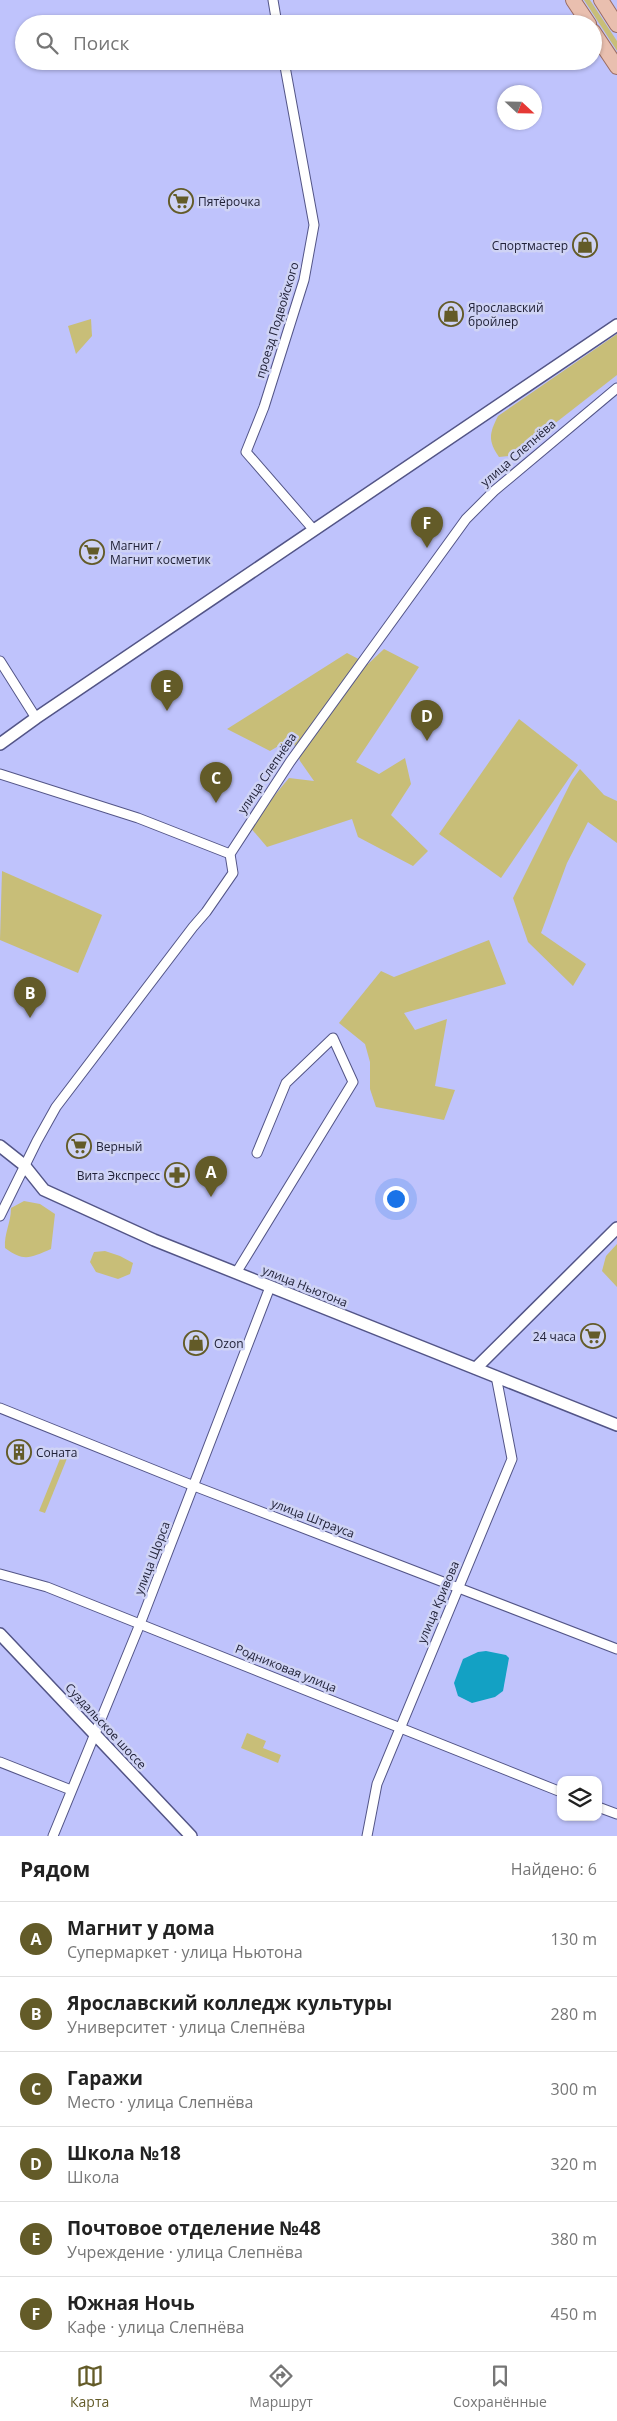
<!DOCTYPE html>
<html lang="ru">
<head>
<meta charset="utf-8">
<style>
  body { margin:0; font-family:"Open Sans",sans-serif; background:#f6f6f6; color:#222 }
  .controls { position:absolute; right:15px; bottom:15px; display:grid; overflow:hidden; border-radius:10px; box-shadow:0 1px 4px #0004 }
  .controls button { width:45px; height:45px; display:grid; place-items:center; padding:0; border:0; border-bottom:1px solid #e0e0e0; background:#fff; color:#222; font:25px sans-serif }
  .compass { position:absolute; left:497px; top:85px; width:45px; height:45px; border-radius:50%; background:#fff; box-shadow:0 1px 4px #0004; rotate:112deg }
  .you { position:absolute; left:395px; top:1198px; width:18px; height:18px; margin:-12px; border:4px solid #fff; border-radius:50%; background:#1a73e8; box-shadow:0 0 0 8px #1a73e833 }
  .badge { display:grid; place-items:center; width:32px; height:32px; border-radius:50%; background:#635b28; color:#fff; font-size:16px; font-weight:700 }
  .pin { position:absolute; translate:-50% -41px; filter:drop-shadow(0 1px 2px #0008) }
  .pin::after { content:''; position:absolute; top:26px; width:18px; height:15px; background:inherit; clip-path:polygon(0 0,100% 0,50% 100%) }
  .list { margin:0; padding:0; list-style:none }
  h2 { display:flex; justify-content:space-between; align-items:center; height:65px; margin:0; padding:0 20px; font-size:21px }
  h2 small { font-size:16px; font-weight:400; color:#767676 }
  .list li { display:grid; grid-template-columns:32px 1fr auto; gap:15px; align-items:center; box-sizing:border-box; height:75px; padding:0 20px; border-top:1px solid #e0e0e0 }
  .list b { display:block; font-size:19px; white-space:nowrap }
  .list p { margin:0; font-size:16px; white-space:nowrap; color:#767676 }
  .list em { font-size:16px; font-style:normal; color:#767676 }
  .icon { flex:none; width:28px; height:28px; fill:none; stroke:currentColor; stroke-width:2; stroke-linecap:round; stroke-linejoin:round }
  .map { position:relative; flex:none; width:617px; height:1836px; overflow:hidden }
  .search { position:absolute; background:#fff; box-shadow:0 1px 4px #0004; left:15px; right:15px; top:15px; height:55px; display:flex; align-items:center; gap:12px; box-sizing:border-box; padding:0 18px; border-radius:28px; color:#767676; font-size:19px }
  .sheet { height:515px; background:#fff }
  nav { display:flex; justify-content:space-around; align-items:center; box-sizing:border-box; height:70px; border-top:1px solid #e0e0e0; background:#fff; font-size:14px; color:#767676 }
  nav a { display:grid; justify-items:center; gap:2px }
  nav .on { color:#635b28 }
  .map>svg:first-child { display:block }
  .green { fill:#c8be78 }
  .water { fill:#13a1c4 }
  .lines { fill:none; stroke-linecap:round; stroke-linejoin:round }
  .street-casing { stroke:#535587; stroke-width:11 }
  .secondary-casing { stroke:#535587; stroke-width:14 }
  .primary-casing { stroke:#9a6c62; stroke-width:16 }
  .street { stroke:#fff; stroke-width:9 }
  .secondary { stroke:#fff; stroke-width:11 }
  .primary { stroke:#e9bfaf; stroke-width:14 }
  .labels { text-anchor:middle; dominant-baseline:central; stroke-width:5; stroke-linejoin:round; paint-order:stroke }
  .poi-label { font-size:12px; fill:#212238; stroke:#cfd3f5; text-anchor:start }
  .street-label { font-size:12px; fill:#212238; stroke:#cfd3f5 }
</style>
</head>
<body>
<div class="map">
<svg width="617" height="1836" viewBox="0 0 617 1836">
  <rect width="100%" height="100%" fill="#bfc3fc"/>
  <g class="green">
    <path d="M584 0H590L617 41V51Z"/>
    <path d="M91 319 92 336 76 354 68 326Z"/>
    <path d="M617 334V375L522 449 509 456 499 457C487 440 490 432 498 416Z"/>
    <path d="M384 649 419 667 356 762 379 774 405 758 411 784 391 815 428 851 413 866 358 837 352 819 267 847 249 826 289 778 314 781 300 761 292 738 270 751 227 729 347 653 368 664Z"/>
    <path d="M519 719 578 765 501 878 439 834Z"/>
    <path d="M580 769 604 795 617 801V843L588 822 567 863 541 933 586 964 573 986 528 942 513 898 572 780Z"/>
    <path d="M2 871 102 915 78 973 0 940Z"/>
    <path d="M489 940 506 984 404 1013 415 1030 447 1019 435 1086 455 1090 444 1120 376 1107 370 1089V1062L365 1044 339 1023 381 971 394 977Z"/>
    <path d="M24 1201 40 1204 55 1214 51 1249C30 1258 24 1262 5 1248 4 1233 11 1223 11 1208Z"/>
    <path d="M617 1244V1287L602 1271 606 1256Z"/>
    <path d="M105 1251 120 1256 133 1263 130 1274 118 1279 96 1272 90 1262 94 1252Z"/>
    <path d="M64 1449 70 1451 45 1513 39 1511Z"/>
    <path d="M247 1733 266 1741 263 1748 281 1755 278 1763 241 1748Z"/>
  </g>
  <path class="water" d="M486 1651 506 1655 509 1658 503 1691 495 1697 472 1703 458 1696 454 1683 463 1659 478 1652Z"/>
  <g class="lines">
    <defs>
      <g id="street">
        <path d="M273 0 277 24"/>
        <path d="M284 61 314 225 304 280 264 407 246 452 313 529"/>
        <path d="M0 661 36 718"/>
        <path d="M0 774 138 818 230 854"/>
        <path d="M0 1216 37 1141 56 1107 193 927 206 912 233 873 230 854 290 762 466 519 494 491 617 388"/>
        <path d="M236 1273 353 1082 333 1038 286 1083 257 1153"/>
        <path d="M0 1408 194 1486 617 1649"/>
        <path d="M0 1574 47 1587 561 1792"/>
        <path d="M0 1762 71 1790"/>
        <path d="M598 1807 617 1814"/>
        <path d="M53 1836 140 1624 270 1287"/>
        <path d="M367 1836 377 1784 512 1459 496 1376"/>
      </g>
      <g id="secondary">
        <path d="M0 744 36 718 617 325"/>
        <path d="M0 1146 24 1165 44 1190 154 1240 617 1425"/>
        <path d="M476 1368 617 1228"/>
        <path d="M0 1634 191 1836"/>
      </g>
      <g id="primary">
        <path d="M573 0 589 24"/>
        <path d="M601 0 617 25"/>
        <path d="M593 31 617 67"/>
      </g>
    </defs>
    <use href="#street" class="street-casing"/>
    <use href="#secondary" class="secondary-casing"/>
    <use href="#primary" class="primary-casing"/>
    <use href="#street" class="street"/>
    <use href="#secondary" class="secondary"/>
    <use href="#primary" class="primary"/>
  </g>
  <defs>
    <symbol id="supermarket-ring" viewBox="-11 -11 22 22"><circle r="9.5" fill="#cfd3f5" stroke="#635b28" stroke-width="1.5"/><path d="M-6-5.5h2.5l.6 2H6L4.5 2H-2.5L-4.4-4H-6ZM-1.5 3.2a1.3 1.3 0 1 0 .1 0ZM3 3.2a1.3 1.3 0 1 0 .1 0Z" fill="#635b28"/></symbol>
    <symbol id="shop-ring" viewBox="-11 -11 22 22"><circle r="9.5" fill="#cfd3f5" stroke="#635b28" stroke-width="1.5"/><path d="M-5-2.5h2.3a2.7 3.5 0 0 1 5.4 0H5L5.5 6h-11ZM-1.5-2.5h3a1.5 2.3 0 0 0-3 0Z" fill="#635b28"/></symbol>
    <symbol id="pharmacy-ring" viewBox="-11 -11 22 22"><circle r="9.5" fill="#cfd3f5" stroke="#635b28" stroke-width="1.5"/><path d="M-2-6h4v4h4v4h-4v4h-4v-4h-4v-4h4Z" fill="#635b28"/></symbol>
    <symbol id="building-ring" viewBox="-11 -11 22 22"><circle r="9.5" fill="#cfd3f5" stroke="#635b28" stroke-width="1.5"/><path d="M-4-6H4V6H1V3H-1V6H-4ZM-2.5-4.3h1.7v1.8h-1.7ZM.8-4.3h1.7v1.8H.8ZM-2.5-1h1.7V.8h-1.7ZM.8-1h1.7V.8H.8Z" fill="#635b28"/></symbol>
  </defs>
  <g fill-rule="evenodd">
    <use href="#supermarket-ring" x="167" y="187" width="28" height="28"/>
    <use href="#shop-ring" x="571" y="231" width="28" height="28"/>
    <use href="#shop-ring" x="437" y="300" width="28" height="28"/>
    <use href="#supermarket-ring" x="78" y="538" width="28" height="28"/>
    <use href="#supermarket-ring" x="65" y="1132" width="28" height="28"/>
    <use href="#pharmacy-ring" x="163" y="1161" width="28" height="28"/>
    <use href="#supermarket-ring" x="579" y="1322" width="28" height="28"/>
    <use href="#shop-ring" x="182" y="1329" width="28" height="28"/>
    <use href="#building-ring" x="5" y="1438" width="28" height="28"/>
  </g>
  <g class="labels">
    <g class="poi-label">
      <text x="198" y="201">Пятёрочка</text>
      <text x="568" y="245" text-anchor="end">Спортмастер</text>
      <text x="468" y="307">Ярославский<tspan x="468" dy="14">бройлер</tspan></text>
      <text x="110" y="545">Магнит /<tspan x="110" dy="14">Магнит косметик</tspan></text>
      <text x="96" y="1146">Верный</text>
      <text x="160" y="1175" text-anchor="end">Вита Экспресс</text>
      <text x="576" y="1336" text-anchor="end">24 часа</text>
      <text x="214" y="1343">Ozon</text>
      <text x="36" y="1452">Соната</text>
    </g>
    <g class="street-label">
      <text transform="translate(277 320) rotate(-73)">проезд Подвойского</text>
      <text transform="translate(518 453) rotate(-41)">улица Слепнёва</text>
      <text transform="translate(267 773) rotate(-56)">улица Слепнёва</text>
      <text transform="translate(305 1286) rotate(22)">улица Ньютона</text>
      <text transform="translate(313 1518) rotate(21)">улица Штрауса</text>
      <text transform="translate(152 1558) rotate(-69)">улица Щорса</text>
      <text transform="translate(438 1602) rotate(-67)">улица Кривова</text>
      <text transform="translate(286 1668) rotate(22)">Родниковая улица</text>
      <text transform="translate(106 1726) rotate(47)">Суздальское шоссе</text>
    </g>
  </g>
</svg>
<div class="controls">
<button><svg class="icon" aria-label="layers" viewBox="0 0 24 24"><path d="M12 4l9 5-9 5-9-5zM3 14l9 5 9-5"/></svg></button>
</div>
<svg class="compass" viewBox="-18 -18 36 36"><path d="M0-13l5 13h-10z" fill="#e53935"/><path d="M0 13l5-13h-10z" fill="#767676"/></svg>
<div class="you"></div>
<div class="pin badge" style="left:211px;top:1197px">A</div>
<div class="pin badge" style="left:30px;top:1018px">B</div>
<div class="pin badge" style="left:216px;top:803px">C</div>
<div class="pin badge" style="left:427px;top:741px">D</div>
<div class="pin badge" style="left:167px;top:711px">E</div>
<div class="pin badge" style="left:427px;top:548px">F</div>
<div class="search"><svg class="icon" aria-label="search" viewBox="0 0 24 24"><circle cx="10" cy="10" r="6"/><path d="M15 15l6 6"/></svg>Поиск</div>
</div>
<section class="sheet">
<h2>Рядом<small>Найдено: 6</small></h2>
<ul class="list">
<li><span class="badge">A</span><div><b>Магнит у дома</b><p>Супермаркет · улица Ньютона</p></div><em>130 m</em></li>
<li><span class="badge">B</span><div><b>Ярославский колледж культуры</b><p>Университет · улица Слепнёва</p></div><em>280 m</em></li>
<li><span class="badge">C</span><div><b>Гаражи</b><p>Место · улица Слепнёва</p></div><em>300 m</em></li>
<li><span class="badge">D</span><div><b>Школа №18</b><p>Школа</p></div><em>320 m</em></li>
<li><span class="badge">E</span><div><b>Почтовое отделение №48</b><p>Учреждение · улица Слепнёва</p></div><em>380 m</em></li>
<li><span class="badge">F</span><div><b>Южная Ночь</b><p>Кафе · улица Слепнёва</p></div><em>450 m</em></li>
</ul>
</section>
<nav>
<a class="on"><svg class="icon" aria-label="map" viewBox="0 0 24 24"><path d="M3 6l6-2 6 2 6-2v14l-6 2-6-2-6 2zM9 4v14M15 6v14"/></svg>Карта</a>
<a><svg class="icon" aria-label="directions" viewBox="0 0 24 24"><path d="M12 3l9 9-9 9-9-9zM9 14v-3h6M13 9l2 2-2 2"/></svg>Маршрут</a>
<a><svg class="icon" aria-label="saved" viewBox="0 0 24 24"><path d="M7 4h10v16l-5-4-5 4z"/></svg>Сохранённые</a>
</nav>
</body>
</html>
